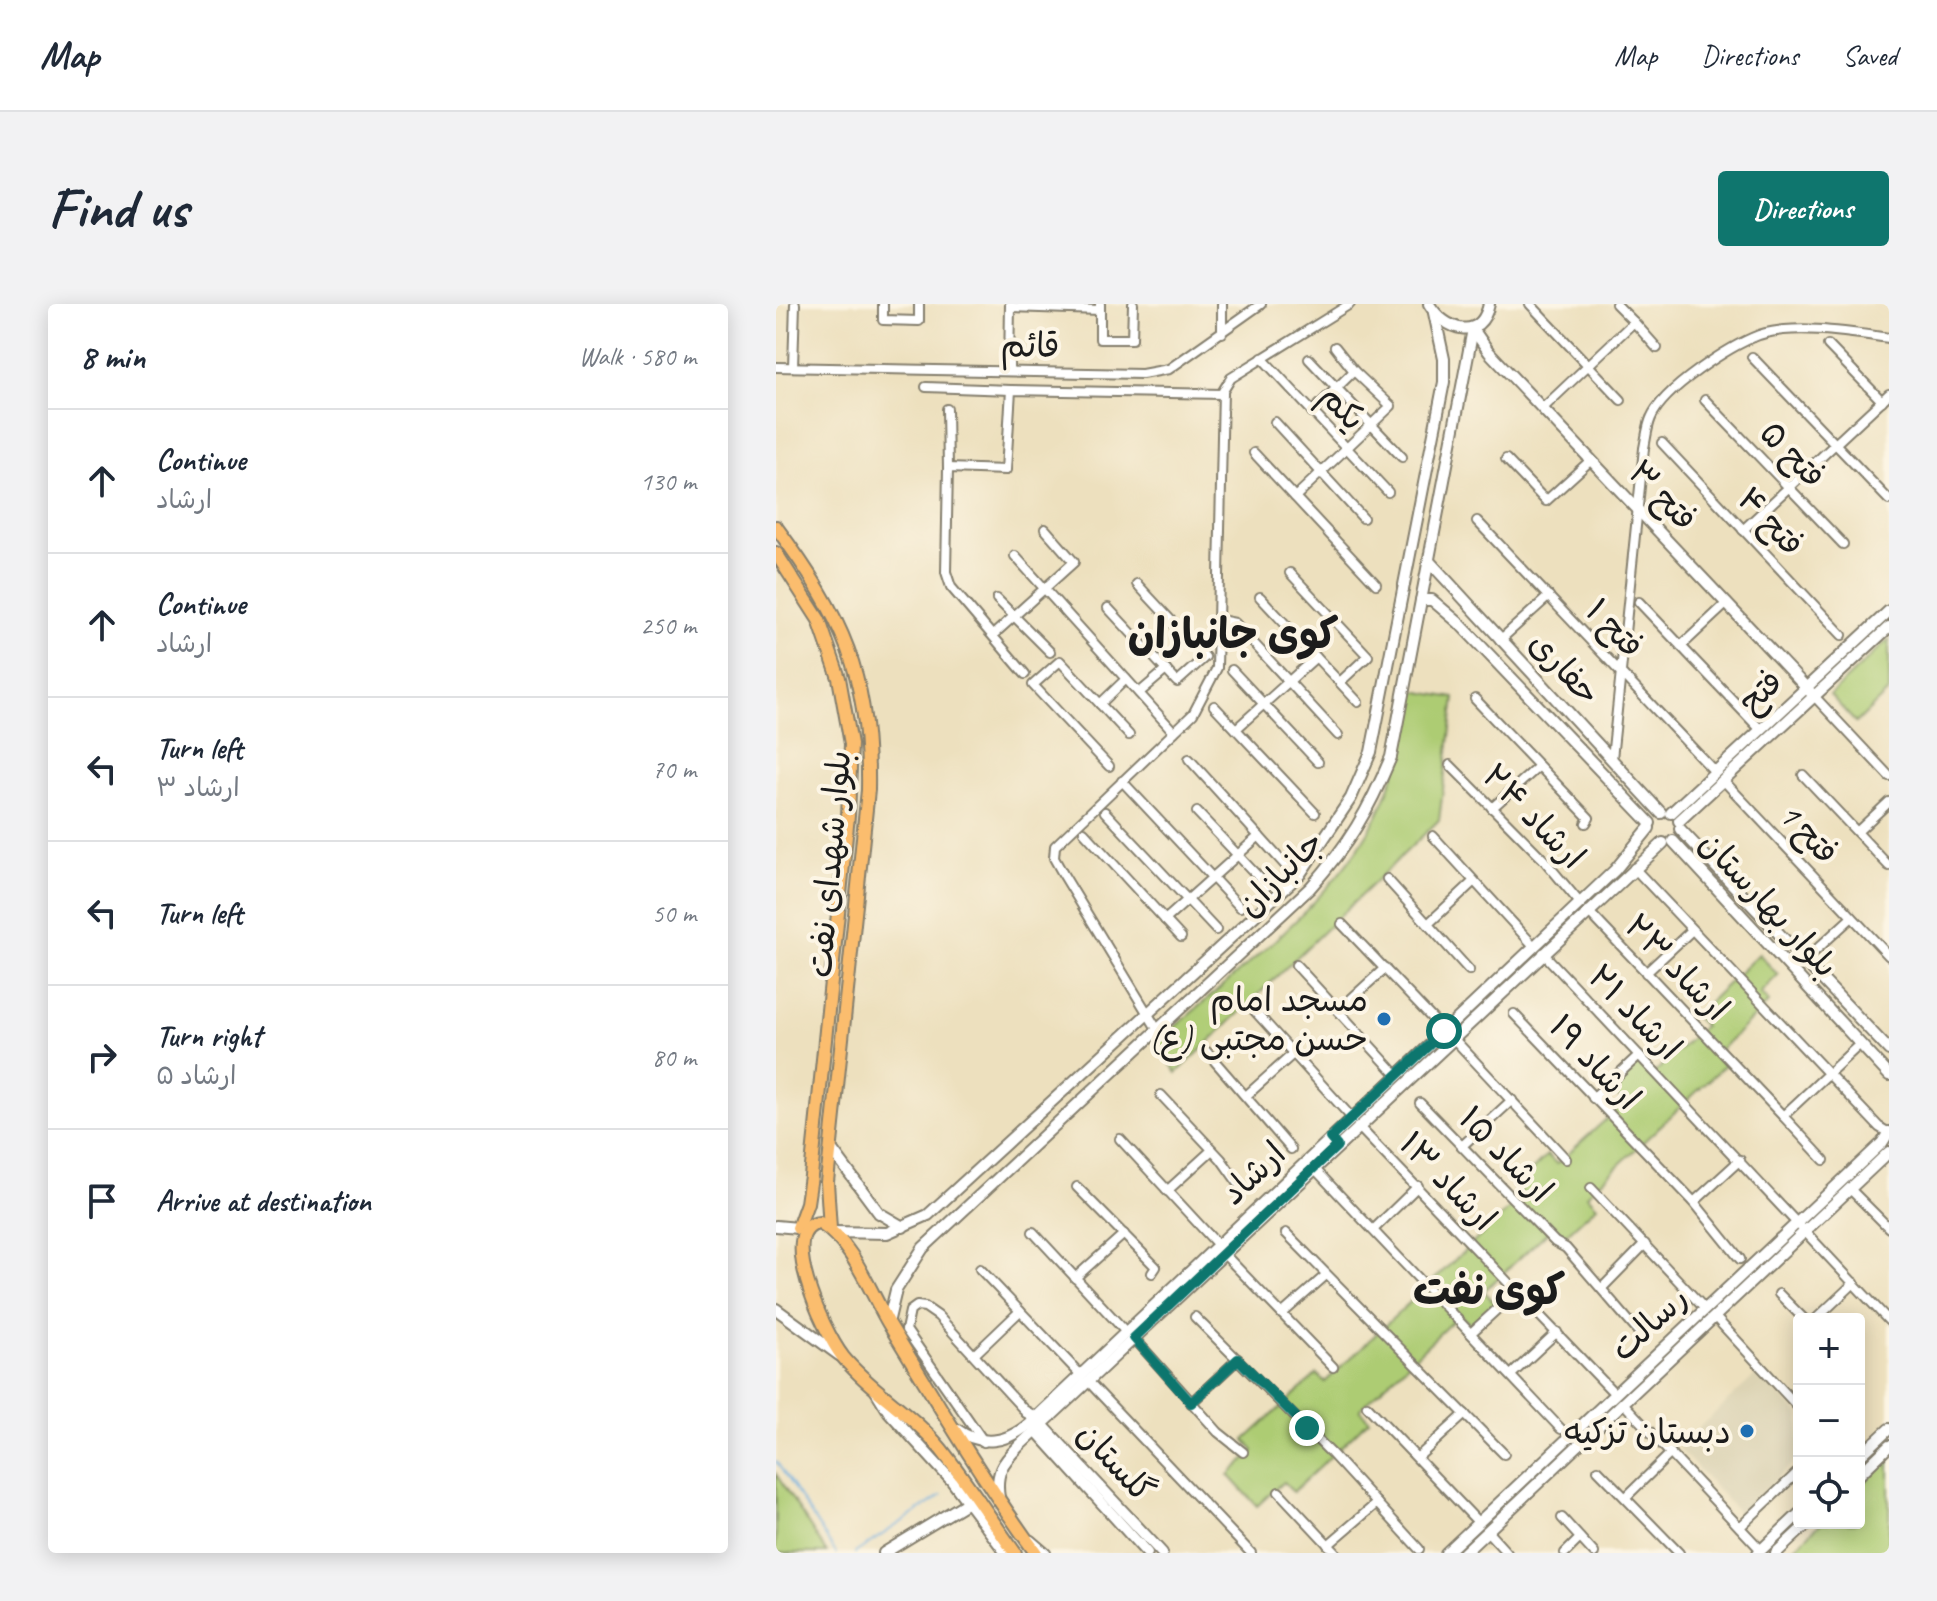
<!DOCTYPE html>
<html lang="en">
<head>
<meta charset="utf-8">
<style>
  body { margin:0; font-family:Caveat,"Playpen Sans Arabic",sans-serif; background:#f2f2f3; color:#1f2937 }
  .controls { position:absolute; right:24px; bottom:24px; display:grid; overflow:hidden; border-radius:8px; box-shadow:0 4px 20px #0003 }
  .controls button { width:72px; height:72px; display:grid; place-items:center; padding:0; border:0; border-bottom:2px solid #e0e1e3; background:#fff; color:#1f2937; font:40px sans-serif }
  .stop { position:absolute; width:24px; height:24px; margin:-18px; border:6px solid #0f766e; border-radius:50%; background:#fff }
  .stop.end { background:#0f766e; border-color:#fff; box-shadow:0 2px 8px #0008 }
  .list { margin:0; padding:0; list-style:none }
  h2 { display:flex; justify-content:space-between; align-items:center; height:104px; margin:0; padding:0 32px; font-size:34px }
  h2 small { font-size:26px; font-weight:400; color:#747a83 }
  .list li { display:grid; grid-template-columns:52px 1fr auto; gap:24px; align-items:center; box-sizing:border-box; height:144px; padding:0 32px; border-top:2px solid #e0e1e3 }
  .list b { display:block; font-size:30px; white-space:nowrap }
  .list p { margin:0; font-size:26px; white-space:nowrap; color:#747a83 }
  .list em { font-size:26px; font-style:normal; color:#747a83 }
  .icon { flex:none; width:44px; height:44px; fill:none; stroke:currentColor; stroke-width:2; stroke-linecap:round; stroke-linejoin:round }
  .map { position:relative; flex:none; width:1113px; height:1249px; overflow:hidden; border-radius:8px }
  header { display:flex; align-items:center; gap:48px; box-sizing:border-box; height:112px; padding:0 40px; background:#fff; border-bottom:2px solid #e0e1e3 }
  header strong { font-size:38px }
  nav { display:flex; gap:44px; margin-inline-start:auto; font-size:28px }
  .intro { display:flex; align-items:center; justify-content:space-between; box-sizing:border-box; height:192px; padding:0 48px }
  h1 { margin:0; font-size:56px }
  .button { padding:20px 36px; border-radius:8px; background:#0f766e; color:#fff; font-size:28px; font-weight:700 }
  main { display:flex; gap:48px; padding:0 48px }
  aside { flex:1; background:#fff; border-radius:8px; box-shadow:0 4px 20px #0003 }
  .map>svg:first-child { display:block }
  .built { fill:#dcd3b4 }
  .green { fill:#adcc73; stroke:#647448; stroke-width:2 }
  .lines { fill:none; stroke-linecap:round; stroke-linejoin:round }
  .stream { stroke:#68aadc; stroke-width:2 }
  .minor-casing { stroke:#847e6d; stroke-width:12 }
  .tertiary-casing { stroke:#847e6d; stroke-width:14 }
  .primary-casing { stroke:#847e6d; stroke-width:16 }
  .minor { stroke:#fff; stroke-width:8 }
  .tertiary { stroke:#fff; stroke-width:10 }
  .primary { stroke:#fbbd6e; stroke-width:12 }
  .route { stroke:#0f766e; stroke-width:10 }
  .poi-dot { fill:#1f6fb2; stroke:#fcf5e5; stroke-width:3 }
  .labels { text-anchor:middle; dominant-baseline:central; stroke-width:8; stroke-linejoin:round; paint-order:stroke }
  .street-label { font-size:34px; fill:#1c1c1c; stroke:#fcf5e5 }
  .poi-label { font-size:34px; fill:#1c1c1c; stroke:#fcf5e5; text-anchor:end }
  .district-label { font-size:42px; font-weight:bold; fill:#1c1c1c; stroke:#fcf5e5 }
</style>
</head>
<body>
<header>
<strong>Map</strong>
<nav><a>Map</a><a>Directions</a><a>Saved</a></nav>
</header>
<div class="intro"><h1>Find us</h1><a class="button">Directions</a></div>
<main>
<aside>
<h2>8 min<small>Walk · 580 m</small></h2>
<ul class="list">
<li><svg class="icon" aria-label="ahead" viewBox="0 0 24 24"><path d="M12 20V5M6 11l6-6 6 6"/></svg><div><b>Continue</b><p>ارشاد</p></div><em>130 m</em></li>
<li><svg class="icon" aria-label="ahead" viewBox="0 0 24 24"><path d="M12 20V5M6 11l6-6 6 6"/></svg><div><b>Continue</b><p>ارشاد</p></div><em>250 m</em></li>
<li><svg class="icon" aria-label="left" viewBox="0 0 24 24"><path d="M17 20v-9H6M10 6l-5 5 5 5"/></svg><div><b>Turn left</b><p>ارشاد ۳</p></div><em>70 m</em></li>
<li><svg class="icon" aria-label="left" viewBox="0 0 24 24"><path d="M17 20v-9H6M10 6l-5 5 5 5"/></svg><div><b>Turn left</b></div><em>50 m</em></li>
<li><svg class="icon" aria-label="right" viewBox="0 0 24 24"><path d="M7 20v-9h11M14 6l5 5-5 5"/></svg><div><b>Turn right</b><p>ارشاد ۵</p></div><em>80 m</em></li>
<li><svg class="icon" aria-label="arrive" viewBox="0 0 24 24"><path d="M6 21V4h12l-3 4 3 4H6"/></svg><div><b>Arrive at destination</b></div></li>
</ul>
</aside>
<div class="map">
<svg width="1113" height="1249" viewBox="0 0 1113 1249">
  <rect width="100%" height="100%" fill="#fcf5e5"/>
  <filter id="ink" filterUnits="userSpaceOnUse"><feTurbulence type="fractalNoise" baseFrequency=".0125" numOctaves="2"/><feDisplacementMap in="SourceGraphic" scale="16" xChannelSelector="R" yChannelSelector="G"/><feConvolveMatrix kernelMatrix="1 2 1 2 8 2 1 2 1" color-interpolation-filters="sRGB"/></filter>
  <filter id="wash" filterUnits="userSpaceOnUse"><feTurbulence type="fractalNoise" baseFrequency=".006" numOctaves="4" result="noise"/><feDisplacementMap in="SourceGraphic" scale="32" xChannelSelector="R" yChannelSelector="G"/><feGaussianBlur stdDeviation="1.8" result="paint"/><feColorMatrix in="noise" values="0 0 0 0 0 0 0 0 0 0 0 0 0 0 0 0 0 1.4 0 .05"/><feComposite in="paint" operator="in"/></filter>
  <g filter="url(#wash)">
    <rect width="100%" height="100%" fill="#ede0be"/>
    <path class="built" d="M983 1068 1023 1111V1153L964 1210 902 1143Z"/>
    <g class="green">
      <path d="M1113 335V387L1080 419 1054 391Z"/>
      <path d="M638 387 679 394 663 516 401 769 380 739C448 679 548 605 593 527 619 483 628 436 638 387Z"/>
      <path d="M983 650 1002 671 984 689 993 698 941 749 950 760 811 891 821 902 786 934 776 924 708 987 720 1000 694 1021 684 1010 584 1105 593 1116 517 1188 507 1178 481 1202 453 1171 478 1147 469 1136 541 1070 549 1078 748 891 740 882 771 851 781 860 848 799 836 786 862 760 875 772 928 722 918 712Z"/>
      <path d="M1113 1155V1249H1013L1045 1219H1083V1183Z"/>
      <path d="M0 1170 7 1181 51 1249H0Z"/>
    </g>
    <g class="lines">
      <g class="stream">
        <path d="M0 1157 60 1249"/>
        <path d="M79 1249 166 1191"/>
      </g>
    </g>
  </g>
  <g filter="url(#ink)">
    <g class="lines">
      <defs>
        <g id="minor">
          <path d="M107 0V16L143 17V0"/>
          <path d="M324 0V35H356L357 0"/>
          <path d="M754 0 845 96"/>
          <path d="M234 3 324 6"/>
          <path d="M858 18 881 44"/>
          <path d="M446 29V0"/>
          <path d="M1052 41 1106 97"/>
          <path d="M559 43 578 67"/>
          <path d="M976 53 1113 196"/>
          <path d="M486 54 612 188"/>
          <path d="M533 55 626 153"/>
          <path d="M0 63 366 70 393 65 485 0"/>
          <path d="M17 63 19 0"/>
          <path d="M233 66 234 0"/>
          <path d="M150 83 235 86"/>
          <path d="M929 96 1067 240"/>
          <path d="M171 105 172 164"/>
          <path d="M766 105 858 18 840 0"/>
          <path d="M499 118 587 214"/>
          <path d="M886 139 1066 331"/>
          <path d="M478 149 600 280"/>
          <path d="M730 155 770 197 815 156"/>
          <path d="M519 193 615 102 578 67 536 108"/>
          <path d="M701 217 939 468"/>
          <path d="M967 226 1113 90"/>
          <path d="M239 252 398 428"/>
          <path d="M514 269 592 352 564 378"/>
          <path d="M484 293 582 398"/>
          <path d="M221 295 274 348"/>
          <path d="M863 298 984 425"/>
          <path d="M332 304 401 378 429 353 361 280"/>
          <path d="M444 316 459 319 562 431"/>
          <path d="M217 331 298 258 269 225"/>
          <path d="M724 336 773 292"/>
          <path d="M905 342 951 299"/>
          <path d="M456 366 542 458"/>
          <path d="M249 370 175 283 170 268 172 164 230 166 235 86 447 90"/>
          <path d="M363 389 390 366"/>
          <path d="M1039 393 1113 472"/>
          <path d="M699 395 813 514 810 519"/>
          <path d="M324 400 350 375"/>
          <path d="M438 402 539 509"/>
          <path d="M460 425 540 353"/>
          <path d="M413 455 510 562"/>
          <path d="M836 455 868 144C870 135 871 123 875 114 887 85 954 42 983 31 1017 19 1077 29 1113 34"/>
          <path d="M674 461 768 556 804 599"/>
          <path d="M333 462 257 381 284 357 353 431"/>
          <path d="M1027 471 1113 562"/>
          <path d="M346 477 464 603"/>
          <path d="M948 477 1113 652"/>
          <path d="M716 504 762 463"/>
          <path d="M329 508 440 626"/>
          <path d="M421 508 491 582"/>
          <path d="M308 528 405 633"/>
          <path d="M1081 528 1113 498"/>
          <path d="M657 532 758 642"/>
          <path d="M858 564 1103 823 1113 829"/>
          <path d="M611 575 693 666"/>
          <path d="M812 607 1007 812"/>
          <path d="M389 616 483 532"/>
          <path d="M566 620 668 727"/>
          <path d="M652 620 698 577"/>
          <path d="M767 649 1113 1017"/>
          <path d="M1029 656 1076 613"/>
          <path d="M520 661 621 771"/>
          <path d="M870 669 916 626"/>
          <path d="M477 705 576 814"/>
          <path d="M563 706 609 664"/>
          <path d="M738 710 918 898 964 955"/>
          <path d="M381 725 287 570 278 554 279 542 417 410 441 364 447 87 455 74 574 0"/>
          <path d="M677 734 790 855"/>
          <path d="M430 747 515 845"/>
          <path d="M385 791 445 855 465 883"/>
          <path d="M471 791 517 750"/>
          <path d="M817 794 863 751"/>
          <path d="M644 799 779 938 790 944 865 1031"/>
          <path d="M582 822 839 1090"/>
          <path d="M344 835 442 941"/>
          <path d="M686 842 736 796"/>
          <path d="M1048 856 1007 812 1084 740"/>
          <path d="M538 864 785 1125"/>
          <path d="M301 883 380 963 376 969"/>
          <path d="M815 884 929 1005"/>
          <path d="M1074 885 1113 924"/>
          <path d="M391 887 436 846"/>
          <path d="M918 898 964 856"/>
          <path d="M597 926 642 882"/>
          <path d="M257 928 349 1027"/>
          <path d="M510 929 728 1150"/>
          <path d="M448 950 557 1063"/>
          <path d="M204 965 303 1069"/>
          <path d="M299 974 348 930"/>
          <path d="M826 984 869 940"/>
          <path d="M1003 990 1028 1015"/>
          <path d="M506 1010 550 971"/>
          <path d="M419 1013 555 1149 643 1245"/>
          <path d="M939 1013 1023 1104"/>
          <path d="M1040 1015 1078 979"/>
          <path d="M695 1029 741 987"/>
          <path d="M358 1034 442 1128 467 1148"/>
          <path d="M199 1050 244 1007"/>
          <path d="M735 1071 781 1028"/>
          <path d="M312 1077 475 1249"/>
          <path d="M415 1099 462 1055"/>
          <path d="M847 1099 985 1246"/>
          <path d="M591 1102 702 1218"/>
          <path d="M208 1138 130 1026 134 1007 141 1002 149 1003 162 1012 250 1108"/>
          <path d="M642 1153 689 1110"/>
          <path d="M822 1166 903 1249"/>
          <path d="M503 1188 560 1249"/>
          <path d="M850 1193 895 1149"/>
          <path d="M786 1214 818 1249"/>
          <path d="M964 1223 1023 1167"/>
          <path d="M711 1227 731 1249"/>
          <path d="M255 1236 270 1249"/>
          <path d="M552 1241 601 1199"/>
          <path d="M789 1249 804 1234"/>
        </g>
        <g id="tertiary">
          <path d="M653 0C669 27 705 38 713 0"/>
          <path d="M697 25 713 48 1039 393"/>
          <path d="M653 257 885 509"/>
          <path d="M645 296H656L683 319 874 519"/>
          <path d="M895 509 1113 307"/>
          <path d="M903 517 1113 323"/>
          <path d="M904 525 1113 746"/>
          <path d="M897 537 1113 771"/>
          <path d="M54 843 103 909 127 923"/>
          <path d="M0 922 22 924"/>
          <path d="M56 928 111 929 152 911 524 570 575 494 595 448 668 78V55L658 9"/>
          <path d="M0 1005 63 1051"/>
          <path d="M112 1019 120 986 147 944 534 584C573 540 592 508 615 453L697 25"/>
          <path d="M100 1087 113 1108 176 1177 230 1249"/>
          <path d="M250 1108 259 1113 386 1249"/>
          <path d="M255 1121 371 1249"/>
          <path d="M180 1125C205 1143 231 1139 254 1119L839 566 873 524"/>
          <path d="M1083 1153 1113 1125"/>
          <path d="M1083 1171 1113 1142"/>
          <path d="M223 1194C219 1169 226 1159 243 1142L887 539"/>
          <path d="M108 1249 192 1198"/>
          <path d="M670 1249 1106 839 1113 828"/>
          <path d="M688 1249 1113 848"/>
          <path d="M982 1249 1023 1210"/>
          <path d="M1000 1249 1032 1219"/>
        </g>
        <g id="primary">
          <path d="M0 223C67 313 94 372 92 486L51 878 54 925"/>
          <path d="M0 249 43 316 63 374 75 440 72 512 35 872 31 899 22 924"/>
          <path d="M239 1249C214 1214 191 1178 165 1145 137 1110 95 1087 67 1053 46 1026 0 922 44 919 77 939 94 988 113 1020 160 1097 207 1176 260 1249"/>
        </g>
      </defs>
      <use href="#minor" class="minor-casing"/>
      <use href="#tertiary" class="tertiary-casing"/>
      <use href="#primary" class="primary-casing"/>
      <use href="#minor" class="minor"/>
      <use href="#tertiary" class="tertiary"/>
      <use href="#primary" class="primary"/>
    </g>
  </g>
  <g class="lines" filter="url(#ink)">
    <path class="route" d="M531 1124 462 1055 415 1099 358 1034 561 842 554 834 668 727"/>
  </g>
  <g class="poi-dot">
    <circle cx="608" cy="715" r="8"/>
    <circle cx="971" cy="1127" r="8"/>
  </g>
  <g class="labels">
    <g class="street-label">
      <text transform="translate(254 41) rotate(1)">قائم</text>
      <text transform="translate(567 103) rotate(47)">یکم</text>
      <text transform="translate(1017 150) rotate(46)">فتح ۵</text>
      <text transform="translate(887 191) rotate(46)">فتح ۳</text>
      <text transform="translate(995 217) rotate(47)">فتح ۴</text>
      <text transform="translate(839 324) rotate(46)">فتح ۱</text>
      <text transform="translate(789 364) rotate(47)">حفاری</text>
      <text transform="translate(984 387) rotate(-43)">فتح</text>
      <text transform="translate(758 512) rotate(46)">ارشاد ۲۴</text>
      <text transform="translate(1033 529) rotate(47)">فتح 1</text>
      <text transform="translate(53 560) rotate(-85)">بلوار شهدای نفت</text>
      <text transform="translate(504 569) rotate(-45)">جانبازان</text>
      <text transform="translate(993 600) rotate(47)">بلوار بهارستان</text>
      <text transform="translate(901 663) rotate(46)">ارشاد ۲۳</text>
      <text transform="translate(859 708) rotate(46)">ارشاد ۲۱</text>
      <text transform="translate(819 758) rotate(47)">ارشاد ۱۹</text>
      <text transform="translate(730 850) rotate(46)">ارشاد ۱۵</text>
      <text transform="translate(477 869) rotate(-43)">ارشاد</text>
      <text transform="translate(672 877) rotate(46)">ارشاد ۱۳</text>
      <text transform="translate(873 1019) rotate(-43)">رسالت</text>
      <text transform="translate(340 1158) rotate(47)">گلستان</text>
    </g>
    <g class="poi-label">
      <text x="592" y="695">مسجد امام<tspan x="592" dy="39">حسن مجتبی (ع)</tspan></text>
      <text x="955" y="1127">دبستان تزکیه</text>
    </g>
    <g class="district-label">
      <text x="457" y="330">کوی جانبازان</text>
      <text x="713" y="986">کوی نفت</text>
    </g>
  </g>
</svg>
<div class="controls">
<button>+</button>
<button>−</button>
<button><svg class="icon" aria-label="locate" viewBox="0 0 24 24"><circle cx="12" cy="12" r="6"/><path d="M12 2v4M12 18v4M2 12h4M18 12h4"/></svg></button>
</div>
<div class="stop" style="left:668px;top:727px"></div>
<div class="stop end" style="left:531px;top:1124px"></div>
</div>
</main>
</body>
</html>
